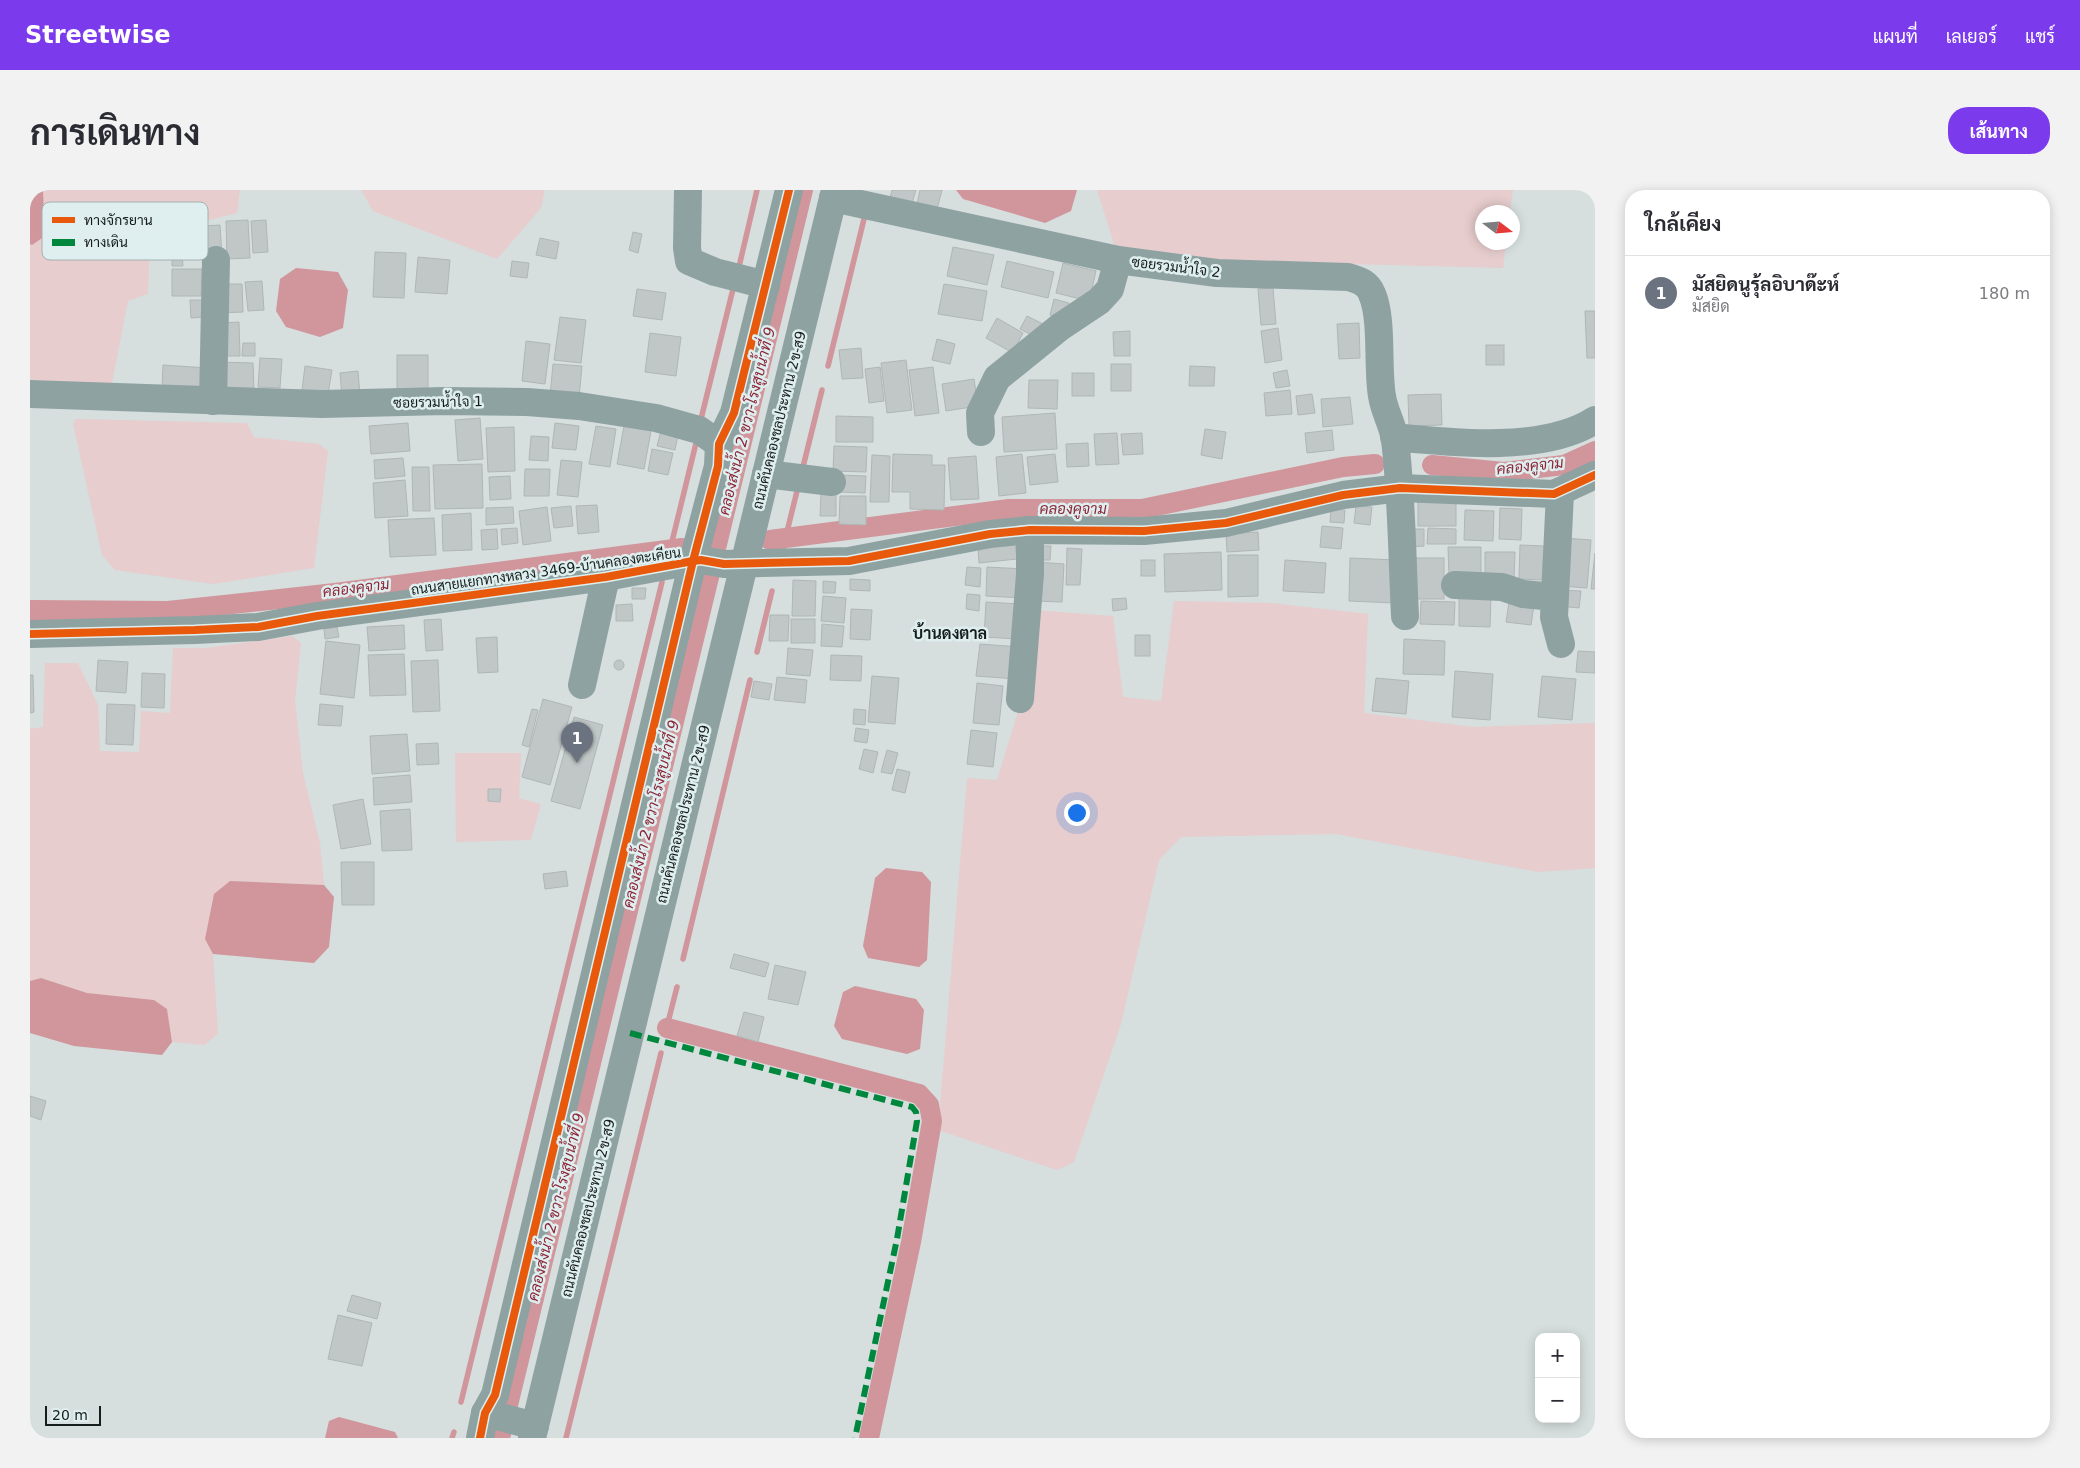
<!DOCTYPE html>
<html lang="th">
<head>
<meta charset="utf-8">
<style>
  body { margin:0; font-family:"DejaVu Sans",Sarabun,sans-serif; background:#f2f2f3; color:#2b2b33 }
  .controls { position:absolute; right:15px; bottom:15px; display:grid; overflow:hidden; border-radius:10px; box-shadow:0 2px 12px #0003 }
  .controls button { width:45px; height:45px; display:grid; place-items:center; padding:0; border:0; border-bottom:1px solid #e1e1e2; background:#fff; color:#2b2b33; font:25px sans-serif }
  .compass { position:absolute; left:1445px; top:15px; width:45px; height:45px; border-radius:50%; background:#fff; box-shadow:0 2px 12px #0003; rotate:106deg }
  .scale { position:absolute; left:15px; bottom:12px; width:56px; box-sizing:border-box; padding-left:5px; border:2px solid #171d1d; border-top:0; font-size:14px; line-height:18px; white-space:nowrap; color:#171d1d; -webkit-text-stroke:4px #dfefef; paint-order:stroke }
  .you { position:absolute; left:1046px; top:622px; width:18px; height:18px; margin:-12px; border:4px solid #fff; border-radius:50%; background:#1a73e8; box-shadow:0 0 0 8px #1a73e833 }
  .badge { display:grid; place-items:center; width:32px; height:32px; border-radius:50%; background:#7c3aed; color:#fff; font-size:16px; font-weight:700 }
  .pin { position:absolute; translate:-50% -41px; filter:drop-shadow(0 1px 2px #0008) }
  .pin::after { content:''; position:absolute; top:26px; width:18px; height:15px; background:inherit; clip-path:polygon(0 0,100% 0,50% 100%) }
  .list { margin:0; padding:0; list-style:none }
  h2 { display:flex; justify-content:space-between; align-items:center; height:65px; margin:0; padding:0 20px; font-size:21px }
  h2 small { font-size:16px; font-weight:400; color:#7c7c81 }
  .list li { display:grid; grid-template-columns:32px 1fr auto; gap:15px; align-items:center; box-sizing:border-box; height:75px; padding:0 20px; border-top:1px solid #e1e1e2 }
  .list b { display:block; font-size:19px; white-space:nowrap }
  .list p { margin:0; font-size:16px; white-space:nowrap; color:#7c7c81 }
  .list em { font-size:16px; font-style:normal; color:#7c7c81 }
  .map { position:relative; flex:none; width:1565px; height:1248px; overflow:hidden; border-radius:20px }
  header { display:flex; align-items:center; gap:30px; box-sizing:border-box; height:70px; padding:0 25px; background:#7c3aed; color:#fff }
  header strong { font-size:24px }
  nav { display:flex; gap:28px; margin-inline-start:auto; font-size:18px }
  .intro { display:flex; align-items:center; justify-content:space-between; box-sizing:border-box; height:120px; padding:0 30px }
  h1 { margin:0; font-size:35px }
  .button { padding:12px 22px; border-radius:20px; background:#7c3aed; color:#fff; font-size:18px; font-weight:700 }
  main { display:flex; gap:30px; padding:0 30px }
  aside { flex:1; background:#fff; border-radius:20px; box-shadow:0 2px 12px #0003 }
  .map>svg:first-child { display:block }
  .green { fill:#e7cdce }
  .water { fill:#d0969b }
  .lines { fill:none; stroke-linecap:round; stroke-linejoin:round }
  .stream { stroke:#d0969b; stroke-width:5.5 }
  .canal { stroke:#d0969b; stroke-width:20 }
  .building { fill:#c1c7c7; stroke:#b0b6b6 }
  .minor { stroke:#8ea2a2; stroke-width:28 }
  .quiet { stroke:#00873e; stroke-width:6; stroke-dasharray:12 6; stroke-linecap:butt }
  .cycleway-casing { stroke:#dfefef; stroke-width:11 }
  .cycleway { stroke:#e8590c; stroke-width:8 }
  .labels { text-anchor:middle; dominant-baseline:central; stroke-width:5; stroke-linejoin:round; paint-order:stroke }
  .street-label { font-size:14px; fill:#171d1d; stroke:#dfefef }
  .water-label { font-size:15px; font-style:italic; fill:#8d2638; stroke:#dfefef }
  .quarter-label { font-size:16px; font-weight:bold; fill:#171d1d; stroke:#dfefef }
  .key { fill:#dfefef; stroke:#a3b0b0; stroke-width:1 }
  .key-label { font-size:14px; fill:#171d1d }
</style>
</head>
<body>
<header>
<strong>Streetwise</strong>
<nav><a>แผนที่</a><a>เลเยอร์</a><a>แชร์</a></nav>
</header>
<div class="intro"><h1>การเดินทาง</h1><a class="button">เส้นทาง</a></div>
<main>
<div class="map">
<svg width="1565" height="1248" viewBox="0 0 1565 1248">
  <rect width="100%" height="100%" fill="#d6dede"/>
  <g class="green">
    <path d="M13 0H210L207 23 120 45 118 104 98 111 81 198 0 206V54L15 46Z"/>
    <path d="M331 0H515L511 18 467 69 343 21Z"/>
    <path d="M1067 0H1483L1480 22H1452V52L1476 53 1473 78 1156 70 1085 57Z"/>
    <path d="M46 229 217 233 224 247 289 254 298 261 284 378 183 394 85 380 72 365 43 234Z"/>
    <path d="M1144 411 1242 413 1338 424 1334 523 1443 537 1565 533V678L1508 682 1306 644 1151 647 1129 670 1091 834 1044 972 1027 980 908 940 937 588 967 590 996 496 1005 420 1083 426 1093 507 1131 511Z"/>
    <path d="M262 446 271 453 265 512 273 583 290 653 294 695 200 691 175 749 183 764 188 844 174 855 142 852 137 819 124 810 57 803 11 788 0 791V539L13 537 15 473H48L68 515 70 561 109 562 111 521 140 523 143 458H176Z"/>
    <path d="M425 563H491L489 608 511 614 501 650 426 652Z"/>
  </g>
  <g class="water">
    <path d="M0 0H13L15 46 2 55 0 54Z"/>
    <path d="M926 0H1047L1041 21 1015 33 933 9Z"/>
    <path d="M266 78 308 82 318 100 313 138 290 147 256 137 246 121 250 89Z"/>
    <path d="M856 678 892 682 901 692 897 770 889 777 838 768 833 756 845 688Z"/>
    <path d="M200 691 294 695 304 707 299 757 284 773 183 764 175 749 184 704Z"/>
    <path d="M11 788 57 803 124 810 137 819 142 852 132 865 44 856 0 843V791Z"/>
    <path d="M825 796 886 809 894 820 890 859 877 864 812 849 804 836 813 802Z"/>
    <path d="M309 1227 365 1242 368 1248H295L299 1231Z"/>
  </g>
  <g class="lines">
    <g class="stream">
      <path d="M708 81 727 0"/>
      <path d="M798 176 834 29"/>
      <path d="M670 233 704 95"/>
      <path d="M772 281 792 200"/>
      <path d="M751 366 768 297"/>
      <path d="M638 368 667 249"/>
      <path d="M727 462 742 401"/>
      <path d="M653 769 720 490"/>
      <path d="M636 840 647 797"/>
      <path d="M431 1212 632 392"/>
      <path d="M422 1248 424 1242"/>
      <path d="M536 1248 631 863"/>
    </g>
    <g class="canal">
      <path d="M1402 275 1474 282 1534 275 1565 261"/>
      <path d="M740 350 979 319H1112L1313 277 1345 274"/>
      <path d="M0 420 138 421 305 403 652 358"/>
      <path d="M637 838 889 904 899 915 902 931 881 1052 839 1248"/>
      <path d="M470 1248 773 0"/>
    </g>
  </g>
  <g class="building">
    <path d="M862 0H886L882 13 860 8Z"/>
    <path d="M890 0H912L907 19 887 14Z"/>
    <path d="M218 30 220 68 197 69 196 31Z"/>
    <path d="M236 30 238 62 223 63 221 31Z"/>
    <path d="M190 35 192 66 158 69 155 37Z"/>
    <path d="M603 42 612 44 608 63 599 60Z"/>
    <path d="M510 48 529 52 526 69 506 65Z"/>
    <path d="M923 57 964 65 957 95 917 86Z"/>
    <path d="M345 62 376 63 374 108 343 107Z"/>
    <path d="M142 65H152L153 76H142Z"/>
    <path d="M388 67 420 70 417 104 385 102Z"/>
    <path d="M482 71 499 73 497 88 480 86Z"/>
    <path d="M977 71 1024 82 1018 108 971 97Z"/>
    <path d="M1033 73 1066 81 1059 111 1026 103Z"/>
    <path d="M142 79H172L171 106H142Z"/>
    <path d="M232 91 234 120 218 121 215 92Z"/>
    <path d="M190 94H212L213 122 189 123Z"/>
    <path d="M914 94 957 101 952 131 908 124Z"/>
    <path d="M1243 98 1246 134 1231 135 1228 99Z"/>
    <path d="M607 99 636 103 632 130 603 126Z"/>
    <path d="M1024 109 1039 113 1035 129 1020 125Z"/>
    <path d="M160 110H172L173 127 161 128Z"/>
    <path d="M1555 121H1565V168H1557Z"/>
    <path d="M997 126 1013 134 1006 147 990 139Z"/>
    <path d="M530 127 556 130 551 173 524 170Z"/>
    <path d="M967 128 993 143 983 163 956 148Z"/>
    <path d="M209 132 210 166H189V133Z"/>
    <path d="M1329 133 1330 168 1309 169 1307 134Z"/>
    <path d="M1248 138 1252 170 1235 173 1231 141Z"/>
    <path d="M1100 141V166H1084L1083 142Z"/>
    <path d="M620 143 651 147 646 186 615 182Z"/>
    <path d="M907 149 925 154 920 174 902 170Z"/>
    <path d="M496 151 520 154 515 194 492 191Z"/>
    <path d="M213 153H225V166H212Z"/>
    <rect x="1456" y="155" width="18" height="20"/>
    <path d="M831 158 833 188 812 189 809 160Z"/>
    <rect x="367" y="165" width="31" height="37"/>
    <path d="M230 168 252 169 250 198 228 197Z"/>
    <path d="M876 170 882 220 857 223 851 173Z"/>
    <path d="M188 172 223 173 224 201 188 203Z"/>
    <path d="M523 174 552 176 549 208 520 206Z"/>
    <rect x="1081" y="174" width="20" height="27"/>
    <path d="M133 175 178 178 176 201 132 198Z"/>
    <path d="M275 176 302 180 298 204 272 200Z"/>
    <path d="M1160 176 1185 177 1184 196H1159Z"/>
    <path d="M850 177 854 211 839 213 835 179Z"/>
    <path d="M903 177 909 223 885 226 879 180Z"/>
    <path d="M1257 180 1260 196 1246 198 1243 183Z"/>
    <path d="M328 181 330 205 312 207 310 183Z"/>
    <rect x="1042" y="183" width="22" height="23"/>
    <path d="M944 189 948 216 916 221 912 194Z"/>
    <path d="M999 190H1028L1027 219 998 218Z"/>
    <path d="M1260 200 1262 224 1236 226 1234 203Z"/>
    <path d="M1282 204 1285 223 1268 225 1266 206Z"/>
    <path d="M1411 204 1412 235 1379 236 1378 205Z"/>
    <path d="M1320 207 1323 234 1293 237 1291 209Z"/>
    <path d="M1025 223 1027 259 974 262 972 227Z"/>
    <path d="M806 226 843 227V252H806Z"/>
    <path d="M450 228 453 269 428 271 425 230Z"/>
    <path d="M378 233 380 261 341 264 339 236Z"/>
    <path d="M525 233 549 236 546 260 522 258Z"/>
    <path d="M566 236 586 239 580 277 559 274Z"/>
    <path d="M594 236 621 241 614 279 587 274Z"/>
    <path d="M484 237 485 281 458 282 456 238Z"/>
    <path d="M1175 239 1196 242 1192 269 1171 265Z"/>
    <path d="M1302 240 1304 260 1277 263 1275 243Z"/>
    <path d="M631 241 648 245 645 260 627 256Z"/>
    <path d="M1087 243 1089 274 1066 275 1064 244Z"/>
    <path d="M1112 243 1113 264 1093 265 1091 244Z"/>
    <path d="M501 246 519 247 518 271 499 270Z"/>
    <path d="M1058 253 1059 276 1037 277 1036 254Z"/>
    <path d="M804 256 837 257 836 282 803 281Z"/>
    <path d="M622 259 643 263 638 285 618 281Z"/>
    <path d="M863 264 902 265V275H915L914 320 880 319V302H862Z"/>
    <path d="M992 264 996 303 969 306 966 267Z"/>
    <path d="M1025 264 1028 292 1000 295 997 267Z"/>
    <path d="M842 265 860 266 859 312H840Z"/>
    <path d="M946 266 949 309 921 310 918 268Z"/>
    <path d="M373 268 375 286 345 289 344 270Z"/>
    <path d="M531 270 552 272 548 307 527 305Z"/>
    <path d="M452 274 453 318 405 319 403 275Z"/>
    <path d="M382 277H399L400 321H383Z"/>
    <path d="M495 279H520L519 306H494Z"/>
    <path d="M809 285 836 286 835 303 809 302Z"/>
    <path d="M480 286 481 309 460 310 459 287Z"/>
    <path d="M375 290 378 326 345 328 343 293Z"/>
    <path d="M791 304 806 305V326H790Z"/>
    <path d="M810 306H836V335L809 334Z"/>
    <rect x="1388" y="311" width="38" height="25"/>
    <path d="M567 315 569 342 548 344 546 316Z"/>
    <path d="M541 316 543 336 524 338 521 318Z"/>
    <path d="M1326 316 1342 317 1340 335 1324 333Z"/>
    <path d="M483 317 484 333 456 335V318Z"/>
    <path d="M517 317 521 351 493 355 489 321Z"/>
    <path d="M1470 318 1492 319 1491 350 1469 349Z"/>
    <path d="M1301 319 1315 320 1314 333 1300 332Z"/>
    <path d="M1435 320 1464 321 1463 351 1434 350Z"/>
    <path d="M441 323 442 360 413 361 412 325Z"/>
    <path d="M404 328 406 365 360 367 358 330Z"/>
    <path d="M1292 336 1313 338 1311 359 1290 357Z"/>
    <path d="M487 338 488 353 472 355 471 339Z"/>
    <path d="M1398 338 1426 339V354H1397Z"/>
    <path d="M467 339 468 359 452 360 451 340Z"/>
    <path d="M1377 339H1394V356L1378 357Z"/>
    <path d="M1228 342 1229 360 1197 362 1196 344Z"/>
    <path d="M1534 348 1561 350 1557 398 1530 396Z"/>
    <path d="M985 354 987 369 949 373 948 358Z"/>
    <path d="M1490 355 1514 356 1512 390 1489 389Z"/>
    <path d="M1007 356H1021L1020 370H1006Z"/>
    <path d="M1418 357H1451V383L1419 386Z"/>
    <path d="M1037 358 1052 359 1050 395H1036Z"/>
    <path d="M1191 362 1192 400 1135 402 1134 364Z"/>
    <path d="M1455 362H1485L1484 390 1455 389Z"/>
    <path d="M1565 363V399H1561Z"/>
    <path d="M1198 365H1228V406L1198 407Z"/>
    <path d="M1320 368 1366 370 1365 413 1319 411Z"/>
    <rect x="1386" y="368" width="28" height="41"/>
    <rect x="1111" y="370" width="14" height="16"/>
    <path d="M1255 370 1296 373 1294 403 1253 401Z"/>
    <path d="M1006 372 1034 374 1032 412 1004 411Z"/>
    <path d="M937 377 951 378 950 397 935 395Z"/>
    <path d="M957 377 995 379 993 408 956 406Z"/>
    <path d="M820 389 840 390V401L820 400Z"/>
    <path d="M763 390 786 391 785 426H762Z"/>
    <path d="M793 391 806 392 805 403H793Z"/>
    <path d="M602 398H616L615 409H602Z"/>
    <path d="M1530 400 1551 401 1549 418 1529 416Z"/>
    <path d="M937 404 950 405 949 421 936 419Z"/>
    <path d="M1429 405 1461 406 1460 437 1429 436Z"/>
    <path d="M793 406 816 408 814 433 791 431Z"/>
    <path d="M1096 408 1097 419 1083 421 1082 409Z"/>
    <path d="M1391 411 1425 412 1424 435 1390 434Z"/>
    <path d="M956 412 990 414 988 449 954 447Z"/>
    <path d="M1479 412 1504 415 1501 435 1476 432Z"/>
    <path d="M602 414 603 431H586V415Z"/>
    <path d="M821 419 842 420 840 450 820 449Z"/>
    <path d="M740 425H759L758 451H739Z"/>
    <path d="M411 429 413 460 396 461 394 430Z"/>
    <rect x="761" y="429" width="24" height="24"/>
    <path d="M792 434 814 436 812 457 791 456Z"/>
    <path d="M374 435 375 459 339 461 337 437Z"/>
    <path d="M307 437 309 447 295 449 294 439Z"/>
    <rect x="1105" y="445" width="15" height="21"/>
    <path d="M467 447 468 482 448 483 446 448Z"/>
    <path d="M1374 449 1415 451 1414 485 1373 484Z"/>
    <path d="M296 451 330 455 324 508 290 504Z"/>
    <path d="M950 454 990 457 987 489 946 486Z"/>
    <path d="M758 458 783 460 780 486 756 484Z"/>
    <path d="M1548 461 1565 462V483L1546 482Z"/>
    <path d="M374 464 376 505 340 506 338 465Z"/>
    <path d="M801 465 832 466 831 491 800 490Z"/>
    <circle cx="589" cy="475" r="5"/>
    <path d="M68 470 98 472 96 503 66 501Z"/>
    <path d="M408 470 410 521 383 522 381 471Z"/>
    <path d="M1425 481 1463 484 1460 530 1422 527Z"/>
    <path d="M112 483 135 484 134 518 111 517Z"/>
    <path d="M0 485H3L4 522 0 523Z"/>
    <path d="M842 486 869 488 865 534 838 532Z"/>
    <path d="M1512 486 1546 489 1542 530 1508 527Z"/>
    <path d="M747 487 777 490 775 513 744 510Z"/>
    <path d="M1346 488 1379 491 1376 524 1342 521Z"/>
    <path d="M724 491 742 494 739 510 721 507Z"/>
    <path d="M947 493 973 496 969 535 943 533Z"/>
    <path d="M513 509 542 517 520 595 492 587Z"/>
    <path d="M77 514 105 515 103 555 76 554Z"/>
    <path d="M290 514 313 516 311 536 288 535Z"/>
    <path d="M502 519 508 520 499 557 492 555Z"/>
    <path d="M824 519 836 520 835 535 823 534Z"/>
    <path d="M544 527 573 535 550 619 521 611Z"/>
    <path d="M826 538 839 540 837 553 824 551Z"/>
    <path d="M941 540 967 543 963 577 937 574Z"/>
    <path d="M377 544 380 581 342 584 340 546Z"/>
    <path d="M408 553 409 574 387 575 386 554Z"/>
    <path d="M834 559 848 562 843 583 829 579Z"/>
    <path d="M857 560 868 563 862 584 851 582Z"/>
    <path d="M867 579 880 582 875 603 862 600Z"/>
    <path d="M380 585 382 612 344 615 343 588Z"/>
    <path d="M458 599H471L470 612 458 611Z"/>
    <path d="M333 609 341 654 311 659 303 615Z"/>
    <path d="M380 619 382 660 352 661 350 621Z"/>
    <path d="M311 672H344V715H312Z"/>
    <path d="M536 681 538 696 515 699 513 684Z"/>
    <path d="M704 764 739 773 735 787 700 778Z"/>
    <path d="M745 775 776 782 768 815 738 809Z"/>
    <path d="M714 822 734 827 728 852 707 846Z"/>
    <path d="M0 906 16 911 11 930 0 926Z"/>
    <path d="M322 1105 351 1113 347 1129 317 1121Z"/>
    <path d="M308 1125 342 1133 332 1176 298 1169Z"/>
  </g>
  <g class="lines">
    <g class="minor">
      <path d="M658 0 657 58 659 71 685 82 736 95"/>
      <path d="M803 8 1088 70 1187 83 1318 87C1329 90 1338 93 1342 104 1353 129 1347 178 1352 206 1354 221 1363 235 1365 250 1372 308 1372 367 1375 426"/>
      <path d="M0 204 292 214 414 211 497 212 549 216 626 228 669 240 689 254"/>
      <path d="M183 211 186 70"/>
      <path d="M951 242 950 223 967 188 1030 137 1069 111 1080 99 1088 70"/>
      <path d="M1364 247C1423 253 1514 263 1565 230"/>
      <path d="M736 284 802 292"/>
      <path d="M1530 303 1524 427 1531 454"/>
      <path d="M1425 395 1472 397 1493 404 1524 407"/>
      <path d="M0 444 165 440 228 437 287 426 576 387 663 371 671 370 694 374 819 371 960 344 1000 340 1114 341 1196 333 1313 305 1370 298 1524 304 1565 285"/>
      <path d="M552 495 576 387"/>
      <path d="M990 509 1000 384V340"/>
      <path d="M455 1223 505 1236"/>
      <path d="M450 1248 455 1223 465 1205 663 371 688 276 689 254 704 223 759 0"/>
      <path d="M502 1248 805 0"/>
    </g>
    <path class="quiet" d="M600 843 882 917 886 922 887 931 867 1049 825 1248"/>
    <defs>
      <g id="cycleway">
        <path d="M0 444 165 440 228 437 287 426 576 387 663 371 671 370 694 374 819 371 960 344 1000 340 1114 341 1196 333 1313 305 1370 298 1524 304 1565 285"/>
        <path d="M450 1248 455 1223 465 1205 663 371 688 276 689 254 704 223 759 0"/>
      </g>
    </defs>
    <use href="#cycleway" class="cycleway-casing"/>
    <use href="#cycleway" class="cycleway"/>
  </g>
  <g class="labels">
    <g class="street-label">
      <text transform="translate(1146 77) rotate(7)">ซอยรวมน้ำใจ 2</text>
      <text transform="translate(408 212) rotate(-1)">ซอยรวมน้ำใจ 1</text>
      <text transform="translate(749 230) rotate(-76)">ถนนคันคลองชลประทาน 2ข-ส9</text>
      <text transform="translate(516 381) rotate(-8)">ถนนสายแยกทางหลวง 3469-บ้านคลองตะเคียน</text>
      <text transform="translate(653 624) rotate(-76)">ถนนคันคลองชลประทาน 2ข-ส9</text>
      <text transform="translate(558 1018) rotate(-76)">ถนนคันคลองชลประทาน 2ข-ส9</text>
    </g>
    <g class="water-label">
      <text transform="translate(717 231) rotate(-76)">คลองส่งน้ำ 2 ขวา-โรงสูบน้ำที่ 9</text>
      <text transform="translate(1500 276) rotate(-6)">คลองคูจาม</text>
      <text x="1043" y="319">คลองคูจาม</text>
      <text transform="translate(326 398) rotate(-7)">คลองคูจาม</text>
      <text transform="translate(621 624) rotate(-76)">คลองส่งน้ำ 2 ขวา-โรงสูบน้ำที่ 9</text>
      <text transform="translate(526 1017) rotate(-76)">คลองส่งน้ำ 2 ขวา-โรงสูบน้ำที่ 9</text>
    </g>
    <g class="quarter-label">
      <text x="920" y="443">บ้านดงตาล</text>
    </g>
  </g>
  <rect x="12" y="12" width="166" height="58" rx="8" class="key"/>
  <rect x="22" y="27" width="23" height="6" fill="#e8590c"/>
  <rect x="22" y="49" width="23" height="7" fill="#00873e"/>
  <g class="key-label">
    <text x="54" y="35">ทางจักรยาน</text>
    <text x="54" y="57">ทางเดิน</text>
  </g>
</svg>
<div class="controls">
<button>+</button>
<button>−</button>
</div>
<svg class="compass" viewBox="-18 -18 36 36"><path d="M0-13l5 13h-10z" fill="#e53935"/><path d="M0 13l5-13h-10z" fill="#7c7c81"/></svg>
<div class="scale">20 m</div>
<div class="you"></div>
<div class="pin badge" style="left:547px;top:573px;background:#6b7280">1</div>
</div>
<aside>
<h2>ใกล้เคียง<small></small></h2>
<ul class="list">
<li><span class="badge" style="background:#6b7280">1</span><div><b>มัสยิดนูรุ้ลอิบาด๊ะห์</b><p>มัสยิด</p></div><em>180 m</em></li>
</ul>
</aside>
</main>
</body>
</html>
